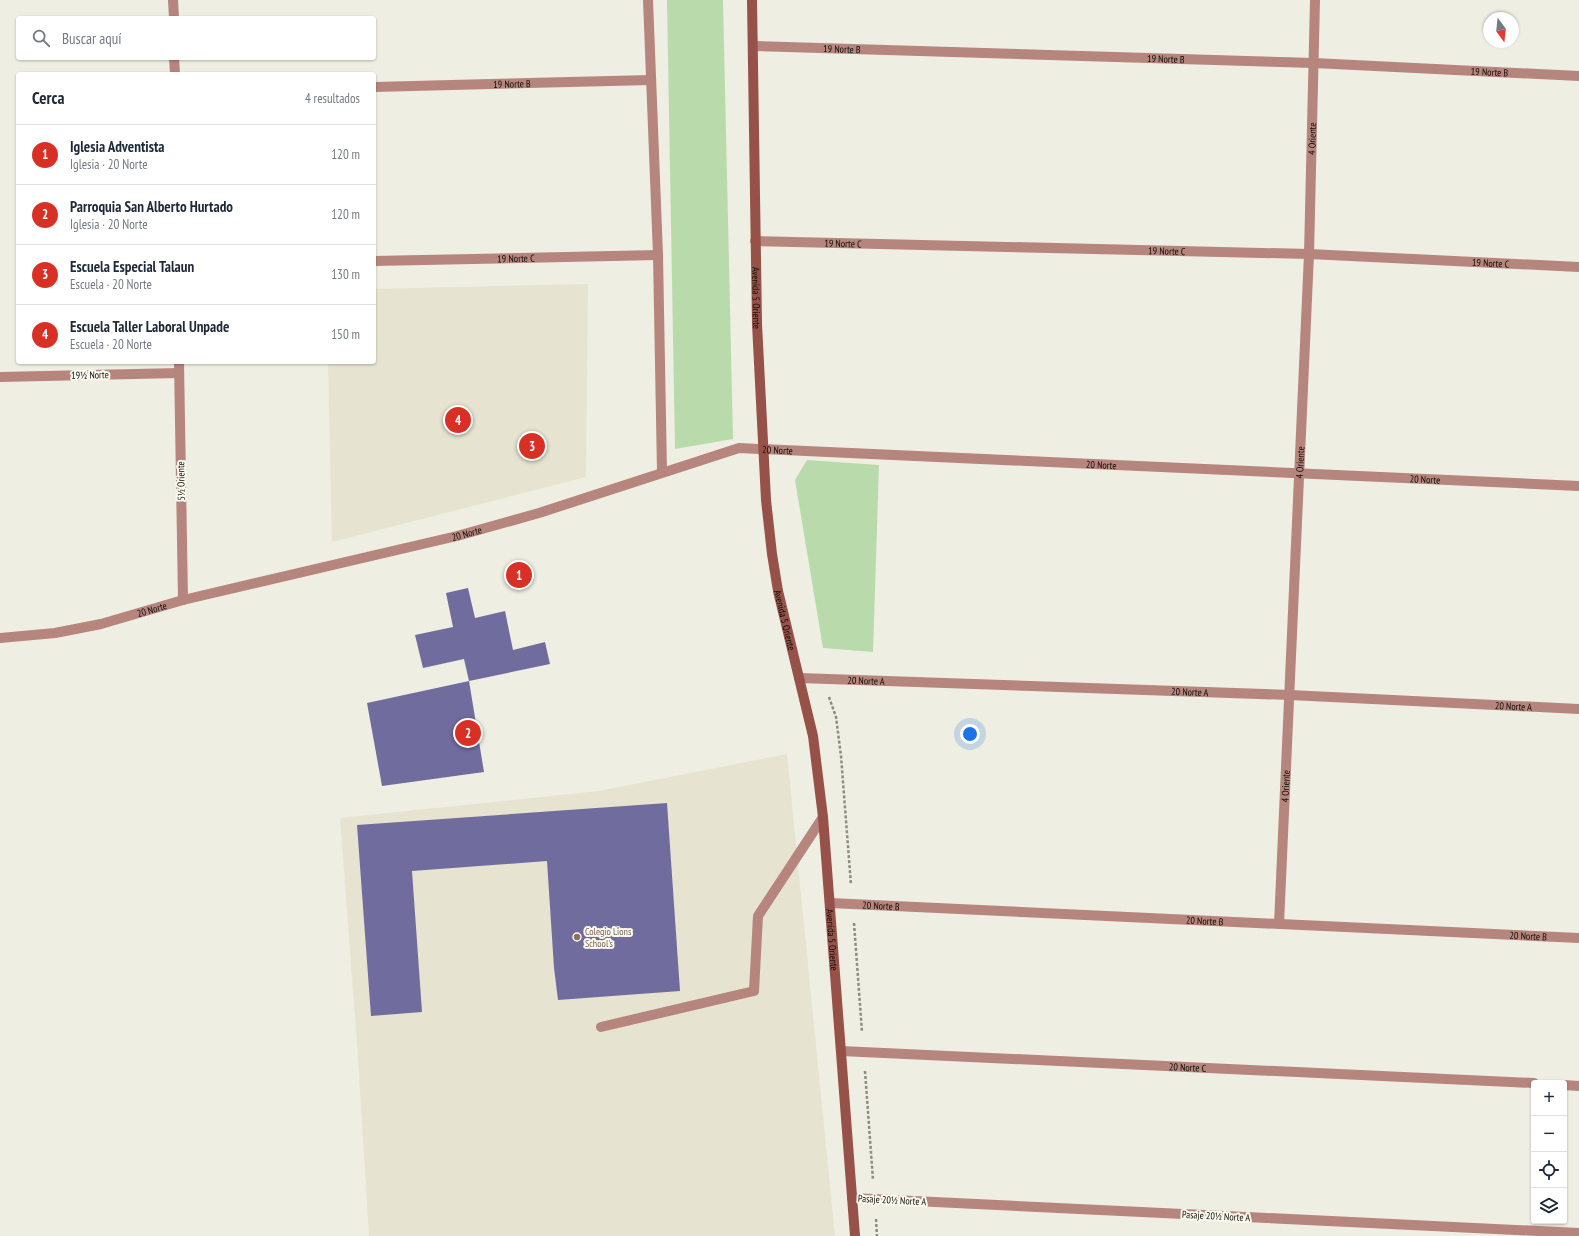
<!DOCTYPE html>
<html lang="es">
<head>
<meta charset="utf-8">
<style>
  body { margin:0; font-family:"PT Sans Narrow",sans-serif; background:#f6f6f7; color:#1f2937 }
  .controls { position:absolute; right:12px; bottom:12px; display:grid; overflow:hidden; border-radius:4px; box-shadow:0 1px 3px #0004 }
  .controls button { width:36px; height:36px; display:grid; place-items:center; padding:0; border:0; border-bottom:1px solid #e0e1e3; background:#fff; color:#1f2937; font:20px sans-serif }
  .compass { position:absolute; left:1483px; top:12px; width:36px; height:36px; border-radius:50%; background:#fff; box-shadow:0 1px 3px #0004; rotate:165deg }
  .you { position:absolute; left:970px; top:734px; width:14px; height:14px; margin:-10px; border:3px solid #fff; border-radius:50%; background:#1a73e8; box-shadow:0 0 0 6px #1a73e833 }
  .badge { display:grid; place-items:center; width:26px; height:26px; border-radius:50%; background:#d93025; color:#fff; font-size:13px; font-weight:700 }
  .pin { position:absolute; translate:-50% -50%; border:2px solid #fff; box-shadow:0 1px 4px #0006 }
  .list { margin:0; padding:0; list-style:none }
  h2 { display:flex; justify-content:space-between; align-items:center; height:52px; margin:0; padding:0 16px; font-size:17px }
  h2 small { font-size:13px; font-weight:400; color:#747a83 }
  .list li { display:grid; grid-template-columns:26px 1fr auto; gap:12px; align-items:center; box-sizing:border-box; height:60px; padding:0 16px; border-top:1px solid #e0e1e3 }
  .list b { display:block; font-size:15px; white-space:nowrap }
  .list p { margin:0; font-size:13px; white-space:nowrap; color:#747a83 }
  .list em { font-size:13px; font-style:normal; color:#747a83 }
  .icon { flex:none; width:22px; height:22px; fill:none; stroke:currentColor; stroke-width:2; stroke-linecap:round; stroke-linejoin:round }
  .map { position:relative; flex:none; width:1579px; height:1236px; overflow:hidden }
  .search { position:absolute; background:#fff; box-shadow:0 1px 3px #0004; left:16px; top:16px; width:360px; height:44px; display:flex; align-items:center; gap:10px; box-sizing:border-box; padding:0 14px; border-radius:4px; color:#747a83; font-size:15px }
  .panel { position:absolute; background:#fff; box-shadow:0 1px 3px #0004; left:16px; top:72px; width:360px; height:292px; border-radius:4px }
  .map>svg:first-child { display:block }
  .built { fill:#e6e3d1 }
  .green { fill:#b9dbac }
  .building { fill:#716c9e }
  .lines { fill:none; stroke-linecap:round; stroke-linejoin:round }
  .path { stroke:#8d8c84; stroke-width:2.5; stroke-dasharray:3 2; stroke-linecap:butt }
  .lane { stroke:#b6857d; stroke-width:10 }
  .street { stroke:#b6857d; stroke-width:10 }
  .secondary { stroke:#965249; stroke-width:10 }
  .education-dot { fill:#8d6e63; stroke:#fdfbf0; stroke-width:1.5 }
  .labels { text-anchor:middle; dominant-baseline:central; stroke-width:4; stroke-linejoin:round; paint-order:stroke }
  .street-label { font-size:10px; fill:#0e0d0a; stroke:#fdfbf0 }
  .education-label { font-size:10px; fill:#785e54; stroke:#fdfbf0; text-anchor:start }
</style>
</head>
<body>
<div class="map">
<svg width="1579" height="1236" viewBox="0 0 1579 1236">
  <rect width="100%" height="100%" fill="#efeee2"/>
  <g class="built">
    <path d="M588 284 586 477 332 542 328 362H374V289Z"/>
    <path d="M787 754 835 1236H369L358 1057 340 818 599 791Z"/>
  </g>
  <g class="green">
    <path d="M667 0H723L733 439 675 449Z"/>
    <path d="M807 460 879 465 873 652 823 648 795 480Z"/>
  </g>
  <g class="building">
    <path d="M468 588 475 618 505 611 513 650 545 642 550 664 469 681 464 659 423 668 415 635 453 627 446 593Z"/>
    <path d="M469 681 484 772 382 786 367 703Z"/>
    <path d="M667 803 680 991 558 1000 554 968 547 861 412 871 422 1012 371 1016 357 825Z"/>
  </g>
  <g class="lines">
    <g class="path">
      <path d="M829 697 836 717 841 756 851 885"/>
      <path d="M854 923 862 1032"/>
      <path d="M865 1071 873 1180"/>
      <path d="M876 1219 877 1236"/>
    </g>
    <path class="lane" d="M601 1027 754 991 758 916 823 817"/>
    <g class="street">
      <path d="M173 0 174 18"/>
      <path d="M648 0 658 255 662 472"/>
      <path id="s1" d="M753 46 1314 63 1579 76"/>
      <path d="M174 58 175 74"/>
      <path id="s2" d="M374 87 651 80"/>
      <path id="s3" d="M755 241 1309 254 1579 267"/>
      <path id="s4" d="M374 261 658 255"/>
      <path d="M179 362 183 600"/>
      <path d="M0 377 179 373"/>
      <path id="s5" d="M0 638 55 633 101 624 183 600 457 536 539 513 739 448 1579 486"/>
      <path id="s6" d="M799 678 1290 695 1579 709"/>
      <path id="s7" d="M830 903 1579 938"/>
      <path id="s8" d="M1279 924 1309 254 1315 0"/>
      <path id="s9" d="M841 1051 1534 1083"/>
      <path d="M1564 1085 1579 1086"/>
      <path d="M852 1198 1579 1233"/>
    </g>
    <path class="secondary" id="s10" d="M752 0 757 324 766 500 772 554 778 591 813 736 823 817 855 1236"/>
  </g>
  <circle class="education-dot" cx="577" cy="937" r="4"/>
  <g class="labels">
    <g class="street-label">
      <text stroke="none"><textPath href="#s1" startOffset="89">19 Norte B</textPath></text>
      <text stroke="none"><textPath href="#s1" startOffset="413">19 Norte B</textPath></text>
      <text stroke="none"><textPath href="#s1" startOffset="737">19 Norte B</textPath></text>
      <text stroke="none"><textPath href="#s2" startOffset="138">19 Norte B</textPath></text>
      <text stroke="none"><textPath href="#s8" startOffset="786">4 Oriente</textPath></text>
      <text stroke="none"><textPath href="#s3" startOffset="88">19 Norte C</textPath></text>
      <text stroke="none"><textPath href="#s3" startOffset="412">19 Norte C</textPath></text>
      <text stroke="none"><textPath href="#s4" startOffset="142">19 Norte C</textPath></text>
      <text stroke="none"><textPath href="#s3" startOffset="736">19 Norte C</textPath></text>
      <text stroke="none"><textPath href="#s10" startOffset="298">Avenida 5 Oriente</textPath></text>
      <text transform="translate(90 375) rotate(-1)">19½ Norte</text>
      <text stroke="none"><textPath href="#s5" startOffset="803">20 Norte</textPath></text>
      <text stroke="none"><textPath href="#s8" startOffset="462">4 Oriente</textPath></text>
      <text stroke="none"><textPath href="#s5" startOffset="1127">20 Norte</textPath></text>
      <text stroke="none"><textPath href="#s5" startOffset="1451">20 Norte</textPath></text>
      <text transform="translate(181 481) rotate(-91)">5½ Oriente</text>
      <text stroke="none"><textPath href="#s5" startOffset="479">20 Norte</textPath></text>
      <text stroke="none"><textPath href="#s5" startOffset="155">20 Norte</textPath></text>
      <text stroke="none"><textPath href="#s10" startOffset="622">Avenida 5 Oriente</textPath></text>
      <text stroke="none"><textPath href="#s6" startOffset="67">20 Norte A</textPath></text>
      <text stroke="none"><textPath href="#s6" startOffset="391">20 Norte A</textPath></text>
      <text stroke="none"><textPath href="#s6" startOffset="715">20 Norte A</textPath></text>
      <text stroke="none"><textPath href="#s8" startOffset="138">4 Oriente</textPath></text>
      <text stroke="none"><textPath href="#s7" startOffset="51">20 Norte B</textPath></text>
      <text stroke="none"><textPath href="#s7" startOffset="375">20 Norte B</textPath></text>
      <text stroke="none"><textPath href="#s7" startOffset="699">20 Norte B</textPath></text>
      <text stroke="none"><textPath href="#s10" startOffset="946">Avenida 5 Oriente</textPath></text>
      <text stroke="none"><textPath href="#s9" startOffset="347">20 Norte C</textPath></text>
      <text transform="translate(892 1200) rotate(3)">Pasaje 20½ Norte A</text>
      <text transform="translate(1216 1216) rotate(3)">Pasaje 20½ Norte A</text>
    </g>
    <g class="education-label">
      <text x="585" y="931">Colegio Lions<tspan x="585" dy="12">School's</tspan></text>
    </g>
  </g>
</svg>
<div class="controls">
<button>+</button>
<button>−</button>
<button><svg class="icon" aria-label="locate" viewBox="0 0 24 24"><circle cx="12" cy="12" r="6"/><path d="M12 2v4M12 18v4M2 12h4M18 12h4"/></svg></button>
<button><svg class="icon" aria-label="layers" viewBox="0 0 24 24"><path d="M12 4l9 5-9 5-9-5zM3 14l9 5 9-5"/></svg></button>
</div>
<svg class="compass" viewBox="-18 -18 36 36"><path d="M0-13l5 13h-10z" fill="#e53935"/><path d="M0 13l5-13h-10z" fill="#747a83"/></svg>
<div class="you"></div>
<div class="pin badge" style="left:519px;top:575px">1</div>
<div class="pin badge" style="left:468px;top:733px">2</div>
<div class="pin badge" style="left:532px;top:446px">3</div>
<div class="pin badge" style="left:458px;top:420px">4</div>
<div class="search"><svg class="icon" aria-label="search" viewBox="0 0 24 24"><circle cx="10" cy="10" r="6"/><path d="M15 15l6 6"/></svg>Buscar aquí</div>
<section class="panel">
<h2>Cerca<small>4 resultados</small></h2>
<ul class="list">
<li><span class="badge">1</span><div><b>Iglesia Adventista</b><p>Iglesia · 20 Norte</p></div><em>120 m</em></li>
<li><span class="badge">2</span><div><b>Parroquia San Alberto Hurtado</b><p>Iglesia · 20 Norte</p></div><em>120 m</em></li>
<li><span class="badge">3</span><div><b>Escuela Especial Talaun</b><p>Escuela · 20 Norte</p></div><em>130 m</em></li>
<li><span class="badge">4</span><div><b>Escuela Taller Laboral Unpade</b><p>Escuela · 20 Norte</p></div><em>150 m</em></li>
</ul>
</section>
</div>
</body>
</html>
